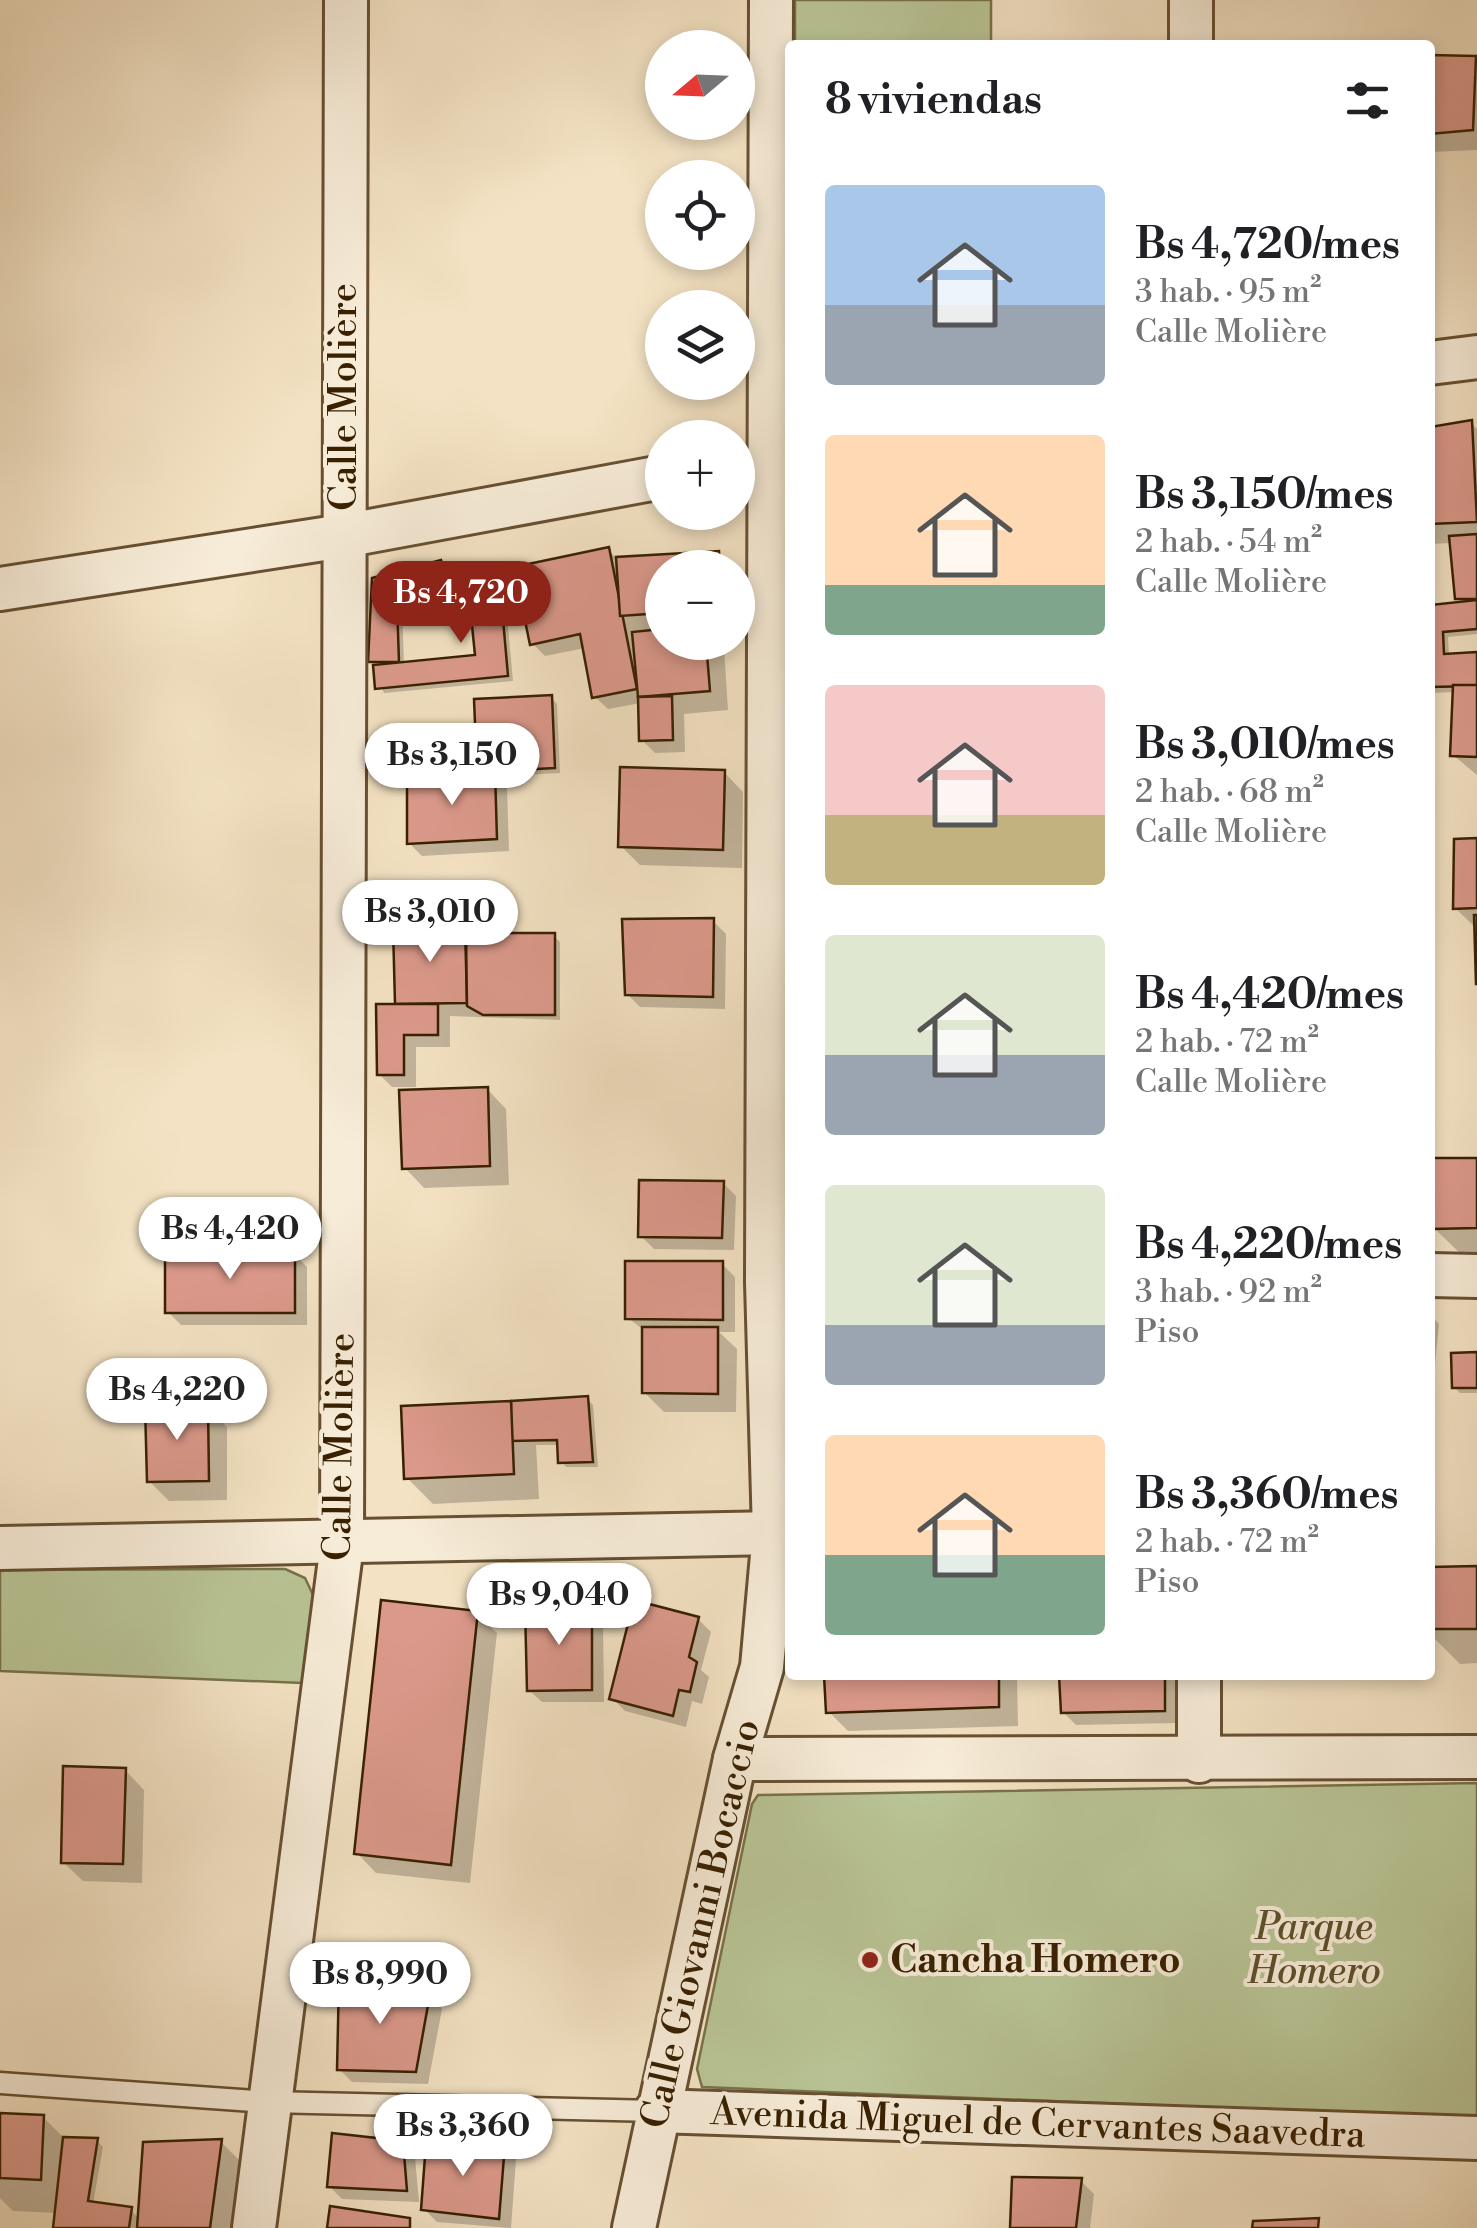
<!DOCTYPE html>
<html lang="es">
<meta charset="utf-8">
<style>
:root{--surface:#fff;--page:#f2f2f2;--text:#202124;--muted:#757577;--accent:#8f2418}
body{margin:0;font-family:"Libre Bodoni",serif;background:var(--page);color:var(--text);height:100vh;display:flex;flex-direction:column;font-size:38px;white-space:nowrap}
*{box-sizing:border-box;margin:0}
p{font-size:32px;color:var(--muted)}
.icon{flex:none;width:55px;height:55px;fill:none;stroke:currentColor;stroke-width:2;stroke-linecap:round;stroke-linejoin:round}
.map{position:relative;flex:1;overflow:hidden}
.sheet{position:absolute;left:785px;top:40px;width:650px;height:1640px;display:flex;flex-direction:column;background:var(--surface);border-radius:10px;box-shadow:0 5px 15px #0003}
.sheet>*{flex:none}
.needle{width:65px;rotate:251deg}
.buttons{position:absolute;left:645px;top:30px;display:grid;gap:20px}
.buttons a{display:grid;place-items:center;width:110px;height:110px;border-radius:50%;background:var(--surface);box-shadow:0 5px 15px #0003;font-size:50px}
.price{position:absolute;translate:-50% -85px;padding:0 22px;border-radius:35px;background:#fff;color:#222;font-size:32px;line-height:65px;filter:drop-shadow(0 2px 5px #0008)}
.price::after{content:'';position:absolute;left:50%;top:60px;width:30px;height:22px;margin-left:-15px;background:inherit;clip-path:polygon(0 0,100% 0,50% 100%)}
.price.selected{background:var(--accent);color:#fff}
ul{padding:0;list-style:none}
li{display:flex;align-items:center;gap:30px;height:250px;padding:0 40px}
li span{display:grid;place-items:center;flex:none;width:280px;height:200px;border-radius:10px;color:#555}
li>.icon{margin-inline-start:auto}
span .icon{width:120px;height:120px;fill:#fffc;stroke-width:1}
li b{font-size:42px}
h2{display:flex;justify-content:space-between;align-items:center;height:120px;padding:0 40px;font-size:42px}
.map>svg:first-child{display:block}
.green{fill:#b9c495;stroke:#78724a;stroke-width:2.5}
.shadow{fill:#0003}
.building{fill:#db998b;stroke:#382000;stroke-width:2.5}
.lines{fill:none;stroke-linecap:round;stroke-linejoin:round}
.lane-casing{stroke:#675031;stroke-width:25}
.street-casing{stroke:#675031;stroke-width:48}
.lane{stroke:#f7ecd8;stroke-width:20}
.street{stroke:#f7ecd8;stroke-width:42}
.poi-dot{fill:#8f2418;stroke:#f7ecd8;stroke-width:4}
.labels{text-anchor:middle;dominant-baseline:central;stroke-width:8;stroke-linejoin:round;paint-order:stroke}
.street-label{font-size:38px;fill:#382000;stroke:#f7ecd8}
.park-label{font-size:38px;font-style:italic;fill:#5f512d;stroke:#f7ecd8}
.poi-label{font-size:38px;font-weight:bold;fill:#382000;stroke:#f7ecd8;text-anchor:start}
</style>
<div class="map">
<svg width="1477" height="2228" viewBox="0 0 1477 2228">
<rect width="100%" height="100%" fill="#f3e2c3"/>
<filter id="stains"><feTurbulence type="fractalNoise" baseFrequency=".002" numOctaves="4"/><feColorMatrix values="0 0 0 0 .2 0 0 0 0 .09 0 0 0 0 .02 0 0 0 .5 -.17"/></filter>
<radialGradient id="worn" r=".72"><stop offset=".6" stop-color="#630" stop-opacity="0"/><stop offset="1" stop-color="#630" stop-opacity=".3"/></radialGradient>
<!-- green -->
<g class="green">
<rect x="795" y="0" width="196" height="45"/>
<polygon points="285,1569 305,1578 314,1597 302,1683 0,1671 0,1570"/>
<polygon points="1477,1783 1477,2118 702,2087 697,2069 752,1804 758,1795"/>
</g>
<!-- shadow -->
<g class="shadow">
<polygon points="1430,57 1477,60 1477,150 1430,152"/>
<polygon points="1471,423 1477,429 1477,634 1448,637 1449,656 1477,654 1477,775 1453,755 1455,692 1430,693 1430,607 1464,604 1458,598 1453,543 1430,544 1430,429"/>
<polygon points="608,550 617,559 718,553 732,568 662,568 662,642 718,642 724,648 728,710 684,714 685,752 655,753 642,740 641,703 608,709 595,697 585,648 545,656 532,643"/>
<polygon points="440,563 452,594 402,607 404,664 478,657 498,576 504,582 513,681 384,693 371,661 374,580"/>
<polygon points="738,573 741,628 738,628"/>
<polygon points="551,698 557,704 560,773 496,776 507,787 509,851 422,856 409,843 484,774 480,770"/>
<polygon points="724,772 743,792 742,868 640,865 621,846"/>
<polygon points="1477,840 1477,946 1475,927 1455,908"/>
<polygon points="713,921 726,934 725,1009 640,1007 627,994"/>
<polygon points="464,928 473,936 554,936 560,942 560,1020 450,1016 450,1047 416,1047 416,1087 392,1087 379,1074 398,1007 395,930"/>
<polygon points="487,1089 506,1109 509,1185 424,1188 405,1168"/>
<polygon points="1477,1160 1477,1263 1470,1263 1434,1228"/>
<polygon points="723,1183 736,1196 734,1250 654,1249 641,1236"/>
<polygon points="294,1254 307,1267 307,1325 181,1325 168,1312"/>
<polygon points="722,1264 735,1277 735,1332 719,1332 737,1349 736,1412 664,1412 644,1392 645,1331 628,1318"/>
<polygon points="1430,1315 1439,1324 1430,1414"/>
<polygon points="1477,1355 1477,1393 1460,1393 1454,1387"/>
<polygon points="587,1399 593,1405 598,1467 566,1467 561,1461 560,1445 536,1445 539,1499 433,1504 407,1478"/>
<polygon points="207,1407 227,1427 227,1500 169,1501 149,1481"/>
<polygon points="1430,1569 1477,1569 1477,1663 1460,1664 1430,1634"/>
<polygon points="590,1609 603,1622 604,1702 542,1702 529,1690"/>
<polygon points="477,1614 497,1633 470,1883 376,1873 357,1853"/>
<polygon points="698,1619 711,1632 701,1670 709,1677 702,1704 692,1701 686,1727 625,1711 612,1698"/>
<polygon points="826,1675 1017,1675 1018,1726 848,1731 828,1711"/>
<polygon points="1061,1675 1177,1675 1177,1723 1076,1725 1063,1712"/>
<polygon points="125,1770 144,1790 142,1883 83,1881 63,1862"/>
<polygon points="429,1996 442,2009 428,2084 352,2082 339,2069"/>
<polygon points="0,2115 43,2117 65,2139 97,2141 103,2147 93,2204 130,2210 140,2219 221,2142 246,2167 238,2228 56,2228 57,2213 13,2211 0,2198"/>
<polygon points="402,2143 415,2157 419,2202 342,2199 329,2186"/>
<polygon points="504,2146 516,2159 511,2228 437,2222 424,2209"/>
<polygon points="1081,2181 1094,2194 1090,2228 1012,2228"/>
</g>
<!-- building -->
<g class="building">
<polygon points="1430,55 1476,56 1473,130 1430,134"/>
<polygon points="1472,420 1477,522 1430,524 1430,427"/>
<polygon points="1477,534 1477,599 1455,599 1449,536"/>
<polygon points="609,547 637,689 592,698 580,634 530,645 514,567"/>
<polygon points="719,551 720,568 662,568 662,613 620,616 616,557"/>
<polygon points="441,560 448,588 397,602 399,662 368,662 372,578"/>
<polygon points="499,574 508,676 375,689 373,665 475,655 467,576"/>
<polygon points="1477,600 1477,629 1443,632 1444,654 1477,652 1477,686 1430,687 1430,605"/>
<polygon points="662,629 662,642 706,642 710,691 638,697 632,632"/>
<polygon points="1453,685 1477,685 1477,757 1450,756"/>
<polygon points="552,695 555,768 477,772 474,699"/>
<polygon points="672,696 673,740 639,741 638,697"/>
<polygon points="620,767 725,770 723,850 618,847"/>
<polygon points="495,771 497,839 407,844 407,777"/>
<polygon points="1477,838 1477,908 1453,909 1454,839"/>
<polygon points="1474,915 1477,915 1477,984 1476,984"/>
<polygon points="714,918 713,997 625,995 622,919"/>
<polygon points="465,925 467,1003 395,1004 393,927"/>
<polygon points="466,933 555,933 555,1015 483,1015 467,1006"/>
<polygon points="376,1004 438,1004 438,1035 404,1035 404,1075 377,1075"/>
<polygon points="488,1087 490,1166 402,1169 399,1090"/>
<polygon points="1431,1158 1477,1158 1477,1228 1432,1229"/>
<polygon points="639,1180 724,1181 722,1238 638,1237"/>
<rect x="165" y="1251" width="130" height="62"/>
<polygon points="625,1261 723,1261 723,1320 625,1319"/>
<polygon points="642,1327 718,1327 718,1394 642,1393"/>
<polygon points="1477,1352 1477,1388 1452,1388 1451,1353"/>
<polygon points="588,1396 593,1462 558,1463 557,1440 511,1441 511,1401"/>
<polygon points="511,1401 514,1474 404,1479 401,1406"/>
<polygon points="145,1405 208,1405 209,1481 147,1482"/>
<polygon points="1477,1566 1477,1629 1430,1629 1430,1567"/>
<polygon points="381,1600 478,1611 451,1865 354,1854"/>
<polygon points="634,1600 699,1617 689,1657 697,1662 690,1692 679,1690 673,1716 609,1699"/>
<polygon points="525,1606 592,1606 592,1690 527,1691"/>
<polygon points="824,1675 999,1675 999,1707 826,1713"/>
<polygon points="1059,1675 1165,1675 1165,1711 1061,1713"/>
<polygon points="63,1766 126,1768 123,1864 61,1863"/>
<polygon points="339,1978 430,1994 416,2072 337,2070"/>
<polygon points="0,2113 44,2115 41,2180 0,2178"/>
<polygon points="332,2133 403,2141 407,2191 327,2187"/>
<polygon points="63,2137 98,2138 88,2201 132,2207 129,2228 53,2228"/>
<polygon points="222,2139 210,2228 137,2228 143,2142"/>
<polygon points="426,2143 505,2144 499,2219 421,2210"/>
<polygon points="1012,2177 1082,2178 1076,2228 1010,2228"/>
<polygon points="330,2206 410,2218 410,2228 327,2228"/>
<polygon points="1319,2218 1318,2228 1252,2228 1253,2221"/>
</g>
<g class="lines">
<defs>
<polyline id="lane" points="0,2083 268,2102 656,2111"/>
<g id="street">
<polyline points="1191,0 1191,45"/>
<polyline points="1430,363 1477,357"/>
<polyline points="0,589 343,536 662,477"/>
<polyline points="1430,1275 1477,1276"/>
<polyline points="0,1548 774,1533"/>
<polyline points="1199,1675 1199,1761"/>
<polyline points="735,1759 1477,1757"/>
<polyline points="656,2111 1477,2138"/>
<polyline points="254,2228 342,1544 346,0"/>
<polyline points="634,2228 735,1759 762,1667 774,1533 767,1282 771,0"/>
</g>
</defs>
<!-- lane casing -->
<use href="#lane" class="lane-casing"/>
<!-- street casing -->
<use href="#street" class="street-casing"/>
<!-- lane -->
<use href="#lane" class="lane"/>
<!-- street -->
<use href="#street" class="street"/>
</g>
<!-- markers -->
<circle class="poi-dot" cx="870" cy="1960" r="10"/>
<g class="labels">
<!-- street labels -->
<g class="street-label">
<text transform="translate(344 397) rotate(-90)">Calle Molière</text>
<text transform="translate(340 1447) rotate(-89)">Calle Molière</text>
<text transform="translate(701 1924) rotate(-77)">Calle Giovanni Bocaccio</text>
<text transform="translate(1038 2124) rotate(2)">Avenida Miguel de Cervantes Saavedra</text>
</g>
<!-- park labels -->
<g class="park-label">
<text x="1314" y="1927">Parque<tspan x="1314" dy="44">Homero</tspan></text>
</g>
<!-- poi labels -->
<g class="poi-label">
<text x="890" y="1960">Cancha Homero</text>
</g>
</g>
<rect width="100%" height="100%" filter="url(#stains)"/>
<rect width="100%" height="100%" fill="url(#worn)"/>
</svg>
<div class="buttons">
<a><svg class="needle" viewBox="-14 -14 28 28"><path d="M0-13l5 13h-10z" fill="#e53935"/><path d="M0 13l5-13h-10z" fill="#757577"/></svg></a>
<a><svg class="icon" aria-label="locate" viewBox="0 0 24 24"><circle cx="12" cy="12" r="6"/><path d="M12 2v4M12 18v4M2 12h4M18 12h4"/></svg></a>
<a><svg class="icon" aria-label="layers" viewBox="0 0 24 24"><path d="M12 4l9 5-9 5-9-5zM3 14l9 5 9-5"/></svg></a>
<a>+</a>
<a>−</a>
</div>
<b class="price selected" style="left:461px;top:646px">Bs 4,720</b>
<b class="price" style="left:452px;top:808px">Bs 3,150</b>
<b class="price" style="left:430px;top:965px">Bs 3,010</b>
<b class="price" style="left:230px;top:1282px">Bs 4,420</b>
<b class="price" style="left:177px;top:1443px">Bs 4,220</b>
<b class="price" style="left:559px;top:1648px">Bs 9,040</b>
<b class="price" style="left:380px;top:2027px">Bs 8,990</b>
<b class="price" style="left:463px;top:2179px">Bs 3,360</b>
<section class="sheet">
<h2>8 viviendas<svg class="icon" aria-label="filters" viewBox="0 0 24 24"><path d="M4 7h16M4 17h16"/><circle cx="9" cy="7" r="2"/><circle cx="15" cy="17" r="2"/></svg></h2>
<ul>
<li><span style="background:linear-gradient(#a9c7e8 60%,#9aa5b1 0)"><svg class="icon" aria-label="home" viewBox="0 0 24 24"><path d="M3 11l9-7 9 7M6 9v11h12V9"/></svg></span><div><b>Bs 4,720/mes</b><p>3 hab. · 95 m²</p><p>Calle Molière</p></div></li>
<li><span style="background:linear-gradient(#ffd9b3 75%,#7fa58c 0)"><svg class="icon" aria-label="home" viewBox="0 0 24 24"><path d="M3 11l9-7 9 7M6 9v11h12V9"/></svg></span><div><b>Bs 3,150/mes</b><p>2 hab. · 54 m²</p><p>Calle Molière</p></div></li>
<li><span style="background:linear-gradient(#f6c9c9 65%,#c2b280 0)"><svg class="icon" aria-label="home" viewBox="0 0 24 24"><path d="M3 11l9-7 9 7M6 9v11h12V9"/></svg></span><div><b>Bs 3,010/mes</b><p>2 hab. · 68 m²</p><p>Calle Molière</p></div></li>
<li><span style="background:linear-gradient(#dfe7d0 60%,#9aa5b1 0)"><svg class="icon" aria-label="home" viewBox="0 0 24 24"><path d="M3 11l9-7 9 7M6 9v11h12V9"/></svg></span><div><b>Bs 4,420/mes</b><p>2 hab. · 72 m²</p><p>Calle Molière</p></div></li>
<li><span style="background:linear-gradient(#dfe7d0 70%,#9aa5b1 0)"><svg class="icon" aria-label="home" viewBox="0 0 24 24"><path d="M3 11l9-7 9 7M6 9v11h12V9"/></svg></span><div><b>Bs 4,220/mes</b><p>3 hab. · 92 m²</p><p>Piso</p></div></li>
<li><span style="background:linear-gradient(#ffd9b3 60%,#7fa58c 0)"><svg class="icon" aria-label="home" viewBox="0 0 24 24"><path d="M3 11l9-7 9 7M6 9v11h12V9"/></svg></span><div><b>Bs 3,360/mes</b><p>2 hab. · 72 m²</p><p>Piso</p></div></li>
</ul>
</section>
</div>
